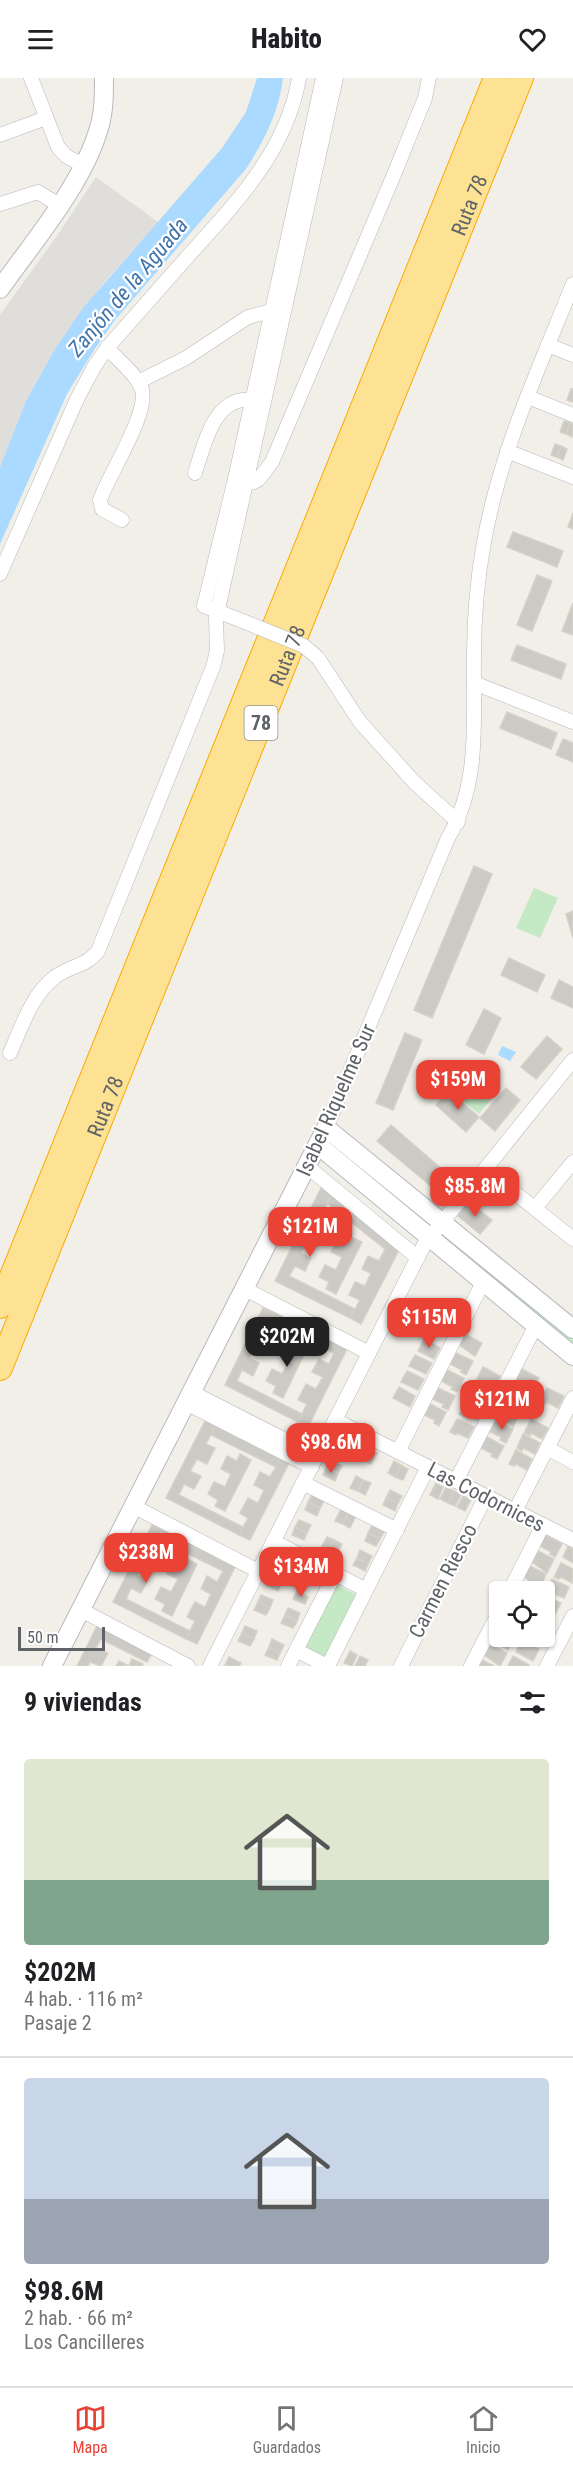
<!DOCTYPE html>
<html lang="es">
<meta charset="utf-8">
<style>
:root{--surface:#fff;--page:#f6f6f6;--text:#202124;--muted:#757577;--line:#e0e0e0;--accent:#ea4335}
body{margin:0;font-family:"Roboto Condensed",sans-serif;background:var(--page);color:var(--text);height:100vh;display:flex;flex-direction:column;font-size:22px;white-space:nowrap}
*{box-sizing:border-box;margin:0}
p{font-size:20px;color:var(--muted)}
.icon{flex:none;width:33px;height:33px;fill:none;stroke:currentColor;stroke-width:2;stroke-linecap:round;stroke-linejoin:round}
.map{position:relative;height:1588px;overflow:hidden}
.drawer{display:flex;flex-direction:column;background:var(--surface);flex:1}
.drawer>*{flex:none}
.controls{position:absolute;left:489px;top:1503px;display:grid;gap:12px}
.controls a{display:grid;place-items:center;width:66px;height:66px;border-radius:6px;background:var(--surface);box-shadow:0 2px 4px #0004;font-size:30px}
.scale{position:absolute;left:18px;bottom:15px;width:87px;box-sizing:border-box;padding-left:6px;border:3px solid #5f6368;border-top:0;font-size:16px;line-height:21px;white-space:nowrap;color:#5f6368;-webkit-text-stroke:4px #fff;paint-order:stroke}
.price{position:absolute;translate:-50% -51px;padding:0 14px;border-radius:12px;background:var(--accent);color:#fff;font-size:20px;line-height:39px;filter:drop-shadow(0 2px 3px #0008)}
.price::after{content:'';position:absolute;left:50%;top:36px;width:18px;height:14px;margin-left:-9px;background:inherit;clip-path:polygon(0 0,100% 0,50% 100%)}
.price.on{background:#222;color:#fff}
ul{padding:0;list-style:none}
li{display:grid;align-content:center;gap:12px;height:318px;padding:0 24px}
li+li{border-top:2px solid var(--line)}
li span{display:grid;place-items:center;height:186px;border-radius:6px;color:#555}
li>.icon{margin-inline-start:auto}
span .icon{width:108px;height:108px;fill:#fffc;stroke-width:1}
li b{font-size:26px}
h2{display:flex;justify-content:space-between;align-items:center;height:72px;padding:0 24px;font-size:26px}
header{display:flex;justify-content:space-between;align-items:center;height:78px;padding:0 24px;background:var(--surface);font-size:27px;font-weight:800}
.dock{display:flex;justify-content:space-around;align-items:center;height:84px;border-top:2px solid var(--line);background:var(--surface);font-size:16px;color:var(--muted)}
.dock a{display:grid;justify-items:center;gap:3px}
.dock .on{color:var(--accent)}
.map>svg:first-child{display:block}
.industrial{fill:#e0deda}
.green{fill:#c5e8c5}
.water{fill:#aadaff}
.building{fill:#cccac5;stroke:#d6d1c6;stroke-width:1.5}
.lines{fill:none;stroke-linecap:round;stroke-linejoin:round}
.street-casing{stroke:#b5b8bc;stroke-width:15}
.secondary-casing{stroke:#b6babf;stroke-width:20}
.highway-casing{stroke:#f9ab00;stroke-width:26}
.street{stroke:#fff;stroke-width:14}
.secondary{stroke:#fff;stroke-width:18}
.highway{stroke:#fde293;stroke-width:24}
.street-bridge-casing{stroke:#b5b8bc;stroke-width:15;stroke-linecap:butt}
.street-bridge{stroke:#fff;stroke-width:14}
.labels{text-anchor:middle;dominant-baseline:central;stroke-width:4.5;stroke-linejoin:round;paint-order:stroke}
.shield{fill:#fff;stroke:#8f9295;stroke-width:1.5}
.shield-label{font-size:20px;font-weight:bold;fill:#5f6368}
.street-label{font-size:21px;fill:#5f6368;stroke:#fff}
.water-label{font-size:22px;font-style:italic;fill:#4174aa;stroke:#fff}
</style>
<header><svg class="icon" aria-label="menu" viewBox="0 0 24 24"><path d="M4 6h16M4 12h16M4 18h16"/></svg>Habito<svg class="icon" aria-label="heart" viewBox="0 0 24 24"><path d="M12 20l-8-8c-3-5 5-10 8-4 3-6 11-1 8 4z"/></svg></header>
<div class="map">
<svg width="573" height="1588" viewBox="0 0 573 1588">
<rect width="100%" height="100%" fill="#f1efe8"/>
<!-- industrial -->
<polygon class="industrial" points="96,99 158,144 102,207 55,271 26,323 0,389 0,237 59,155"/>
<!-- green -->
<g class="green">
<polygon points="534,810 558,820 540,860 516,850"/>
<polygon points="450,993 498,1012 479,1036 444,1008"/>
<polygon points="443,1152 573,1260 573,1274 436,1161"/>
<polygon points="337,1507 359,1518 327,1581 305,1570"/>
</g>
<!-- water -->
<g class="water">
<path d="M257 0H283C279 34 264 63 246 91L115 242 94 272 67 316 0 466V389L26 323 55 271 83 230 222 70 246 34Z"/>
<polygon points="502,968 516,974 510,983 498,977"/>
</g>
<!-- building -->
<g class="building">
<polygon points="571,311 573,311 573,324 567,322"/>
<polygon points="564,343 570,345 566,356 560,354"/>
<polygon points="570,345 573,346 572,359 566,356"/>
<polygon points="555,366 561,368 557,379 551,377"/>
<polygon points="561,368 567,371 563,382 557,379"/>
<polygon points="573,435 573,451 568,449"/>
<polygon points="513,454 563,473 557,489 507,469"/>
<polygon points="537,497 552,503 532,553 517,547"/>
<polygon points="573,525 573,557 562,553"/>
<polygon points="517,567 566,586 561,601 511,582"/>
<polygon points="507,634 557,655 551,671 500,650"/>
<polygon points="563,661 573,665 573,684 556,677"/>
<polygon points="474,788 492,796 432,940 414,932"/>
<polygon points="573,833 573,860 566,836"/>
<polygon points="509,880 545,897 537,914 501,897"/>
<polygon points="559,902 573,909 573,930 551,920"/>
<polygon points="484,931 501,940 484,976 466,967"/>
<polygon points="405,955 422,962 393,1032 376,1025"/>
<polygon points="547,958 562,971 536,1001 521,989"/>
<polygon points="506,1010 520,1022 495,1053 480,1040"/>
<polygon points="449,1013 479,1039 466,1054 436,1027"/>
<polygon points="391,1047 451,1099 438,1114 377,1063"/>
<polygon points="321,1110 332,1116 316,1148 325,1153 317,1167 307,1162 301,1175 311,1180 305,1193 295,1188 289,1198 355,1231 350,1240 275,1203"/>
<polygon points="332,1116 401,1168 361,1246 350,1240 360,1222 349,1217 355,1204 365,1208 371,1195 362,1191 368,1178 379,1183 385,1171 327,1125"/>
<polygon points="469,1124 492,1142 480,1156 458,1138"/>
<polygon points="351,1159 362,1164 336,1216 326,1211 329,1204 319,1199 325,1187 336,1192 342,1179 331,1174 338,1161 348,1166"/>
<polygon points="263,1230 274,1235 265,1252 273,1257 265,1272 255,1267 249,1280 259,1285 253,1298 242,1292 237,1303 302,1336 298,1344 225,1307"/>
<polygon points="274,1235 347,1271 308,1349 298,1344 307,1326 298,1322 306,1306 316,1311 323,1299 312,1294 319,1281 329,1286 334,1275 270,1243"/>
<polygon points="465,1256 482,1265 475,1278 459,1267"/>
<polygon points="424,1261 440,1270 434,1281 418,1273"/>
<polygon points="298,1263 308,1268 283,1320 273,1315 276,1308 266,1303 272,1291 282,1296 289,1283 278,1277 284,1265 294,1270"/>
<polygon points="456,1275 473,1283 466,1297 461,1294 462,1292 450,1286"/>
<polygon points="415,1277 432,1285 426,1296 409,1288"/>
<polygon points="483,1289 500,1298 494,1309 483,1303 482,1305 476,1303"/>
<polygon points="522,1291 539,1300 532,1313 526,1311 527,1308 516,1302"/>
<polygon points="447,1292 464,1300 457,1314 451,1311 453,1309 441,1303"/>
<polygon points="407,1293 424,1301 418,1312 401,1304"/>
<polygon points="475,1306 492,1314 486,1325 475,1319 473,1322 468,1319"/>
<polygon points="399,1309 415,1318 410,1329 393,1320"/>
<polygon points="438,1310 455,1318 448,1332 442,1329 444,1326 432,1321"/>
<polygon points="547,1310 564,1318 558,1330 547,1324 546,1326 540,1324"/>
<polygon points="512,1311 529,1319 522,1333 517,1330 518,1328 507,1322"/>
<polygon points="466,1323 483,1331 477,1342 466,1337 465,1339 459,1336"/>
<polygon points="430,1326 446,1334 439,1348 434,1345 435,1342 424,1337"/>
<polygon points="503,1327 520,1335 513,1349 498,1338"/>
<polygon points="457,1341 474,1349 468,1360 457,1355 456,1357 450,1354"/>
<polygon points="531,1341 548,1350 542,1361 531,1355 530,1358 524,1355"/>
<polygon points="496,1342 513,1351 506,1365 500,1362 501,1359 490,1354"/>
<polygon points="205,1343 215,1348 206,1366 215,1370 207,1386 197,1381 190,1393 201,1398 194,1411 184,1406 179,1417 243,1449 239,1457 166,1420"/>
<polygon points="215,1348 289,1385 250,1462 239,1457 248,1440 240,1435 248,1420 258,1425 264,1412 254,1407 260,1394 270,1399 276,1389 211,1357"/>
<polygon points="338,1355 345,1359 339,1371 332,1367"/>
<polygon points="523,1356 540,1365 535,1376 523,1370 522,1373 517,1370"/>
<polygon points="345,1359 352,1362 347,1374 339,1371"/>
<polygon points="487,1359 504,1368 497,1381 491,1378 493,1376 481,1370"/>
<polygon points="363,1367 370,1371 364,1383 357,1379"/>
<polygon points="370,1371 377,1375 371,1386 364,1383"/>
<polygon points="516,1372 532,1381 527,1392 516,1386 514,1388 509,1386"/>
<polygon points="240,1376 251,1382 225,1433 215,1428 218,1422 208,1416 214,1404 225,1409 231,1396 221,1391 227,1378 237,1383"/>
<polygon points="330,1382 342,1388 338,1395 326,1390"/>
<polygon points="394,1383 401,1387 395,1399 388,1395"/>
<polygon points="401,1387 408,1391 403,1402 395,1399"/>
<polygon points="326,1390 338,1395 335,1403 323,1397"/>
<polygon points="356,1398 363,1402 358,1413 350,1410"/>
<polygon points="363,1402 371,1405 365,1417 358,1413"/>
<polygon points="436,1405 443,1409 438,1421 430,1417"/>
<polygon points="446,1409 454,1413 448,1425 440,1421"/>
<polygon points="390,1412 402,1418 398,1425 386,1420"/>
<polygon points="454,1413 461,1417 455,1428 448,1425"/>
<polygon points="312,1417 324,1423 320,1430 308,1424"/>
<polygon points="463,1418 471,1422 465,1433 457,1429"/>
<polygon points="386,1420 398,1425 395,1433 383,1427"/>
<polygon points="308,1424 320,1430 317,1438 305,1432"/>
<polygon points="341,1431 349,1434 343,1446 335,1443"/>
<polygon points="349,1434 356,1438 350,1450 343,1446"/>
<polygon points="299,1442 311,1447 307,1455 295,1449"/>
<polygon points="152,1447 162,1452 153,1470 161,1474 154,1490 144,1485 137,1497 148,1502 141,1515 131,1510 126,1521 190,1553 186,1561 113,1524"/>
<polygon points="372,1448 384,1454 380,1461 368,1455"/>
<polygon points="295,1449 307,1455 304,1462 292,1457"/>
<polygon points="162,1452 235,1489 197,1566 186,1561 195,1543 187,1539 195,1524 205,1529 211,1516 201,1511 207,1498 217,1504 223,1493 158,1461"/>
<polygon points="368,1455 380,1461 376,1468 365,1463"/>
<polygon points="545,1457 562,1466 555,1479 550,1476 551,1474 540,1468"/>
<polygon points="327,1459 334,1462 329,1474 321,1470"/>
<polygon points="334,1462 342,1466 336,1478 329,1474"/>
<polygon points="568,1468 573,1471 573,1485 563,1479"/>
<polygon points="360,1472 372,1478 368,1486 357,1480"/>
<polygon points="538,1473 554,1481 547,1495 532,1484"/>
<polygon points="281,1475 288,1479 283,1491 275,1487"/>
<polygon points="288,1479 296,1483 290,1494 283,1491"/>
<polygon points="357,1480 368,1486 365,1493 353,1487"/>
<polygon points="187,1481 197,1486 172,1538 162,1533 165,1526 155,1521 161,1509 171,1514 178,1501 167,1496 173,1483 183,1488"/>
<polygon points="561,1485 573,1491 572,1505 561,1499 559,1501 554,1499"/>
<polygon points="306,1488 313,1492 308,1504 300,1500"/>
<polygon points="530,1488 546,1496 540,1510 524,1499"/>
<polygon points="313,1492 321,1496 315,1507 308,1504"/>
<polygon points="270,1500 282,1505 278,1513 266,1507"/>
<polygon points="552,1501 569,1509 564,1520 552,1515 551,1517 546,1514"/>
<polygon points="521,1504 538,1512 537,1514 516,1514"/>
<polygon points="297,1513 308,1519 305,1526 293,1521"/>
<polygon points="261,1517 273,1522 270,1530 258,1524"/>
<polygon points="544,1517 561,1525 555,1536 544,1531"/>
<polygon points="258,1524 270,1530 266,1537 254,1532"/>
<polygon points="288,1530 300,1535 297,1543 285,1537"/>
<polygon points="544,1536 553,1540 548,1552 544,1550"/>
<polygon points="285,1537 297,1543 293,1550 281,1545"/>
<polygon points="97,1548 152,1575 147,1584 101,1561 96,1570 108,1575 101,1588 90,1584 88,1588 77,1588"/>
<polygon points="245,1548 257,1553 254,1561 242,1555"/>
<polygon points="498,1551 500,1558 514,1559 508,1572 492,1562"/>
<polygon points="242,1555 254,1561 250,1568 238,1563"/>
<polygon points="525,1558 544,1558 540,1566"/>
<polygon points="272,1561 284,1567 280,1575 269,1569"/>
<polygon points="521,1563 539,1571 533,1583 516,1574"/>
<polygon points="490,1566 507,1575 500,1588 484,1577"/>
<polygon points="269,1569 280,1575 277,1582 265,1577"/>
<polygon points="350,1573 357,1577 352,1588 344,1585"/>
<polygon points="360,1578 368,1582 365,1588 355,1588"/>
<polygon points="513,1578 529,1587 529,1588 508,1588"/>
<polygon points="229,1579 241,1585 239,1588 225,1587"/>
<polygon points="132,1581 143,1586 142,1588 116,1588 119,1583 129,1588"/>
<polygon points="482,1582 494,1588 479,1588"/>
</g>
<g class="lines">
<defs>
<g id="street">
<polyline points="31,0 58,69 66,78 83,87"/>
<polyline points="0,57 46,40"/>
<polyline points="0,126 38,114 59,127"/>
<polyline points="548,267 573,277"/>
<path d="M107 270C118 282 135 295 141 309 152 332 108 397 100 422L102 431 122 442"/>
<polyline points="138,304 186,280 248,239 271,233"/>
<polyline points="528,319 573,337"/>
<polyline points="507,373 573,399"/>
<path d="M195 395C204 367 214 318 251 322"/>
<polyline points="240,402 254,404 259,401 272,384 393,99 425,20 429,0"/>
<path d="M0 496 77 321 94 289 107 270C134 239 162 208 189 177 237 124 287 72 299 0"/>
<polyline points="245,544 204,528 235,401 323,0"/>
<polyline points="318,580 360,644 415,705 458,744"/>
<polyline points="474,605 573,644"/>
<path d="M10 975C21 950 32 916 55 899 69 888 87 888 98 873L213 589 217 573 216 540 336 0"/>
<path d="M326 1050 448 760C481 704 473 640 474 578 474 540 477 502 484 464 500 374 539 290 573 206"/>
<polyline points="308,1089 418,1180"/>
<polyline points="485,1091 573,1161"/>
<polyline points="535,1130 573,1084"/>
<polyline points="245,1211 369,1275"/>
<polyline points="191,1314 317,1378"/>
<polyline points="186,1325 312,1389"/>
<polyline points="335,1342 573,1462"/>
<polyline points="547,1370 573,1384"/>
<polyline points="398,1374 483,1204"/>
<polyline points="456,1403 536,1247"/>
<polyline points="303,1405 397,1452"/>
<polyline points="133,1428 258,1493"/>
<polyline points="515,1433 573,1320"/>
<polyline points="273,1463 366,1512"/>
<polyline points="509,1514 543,1447"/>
<polyline points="81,1532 188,1588"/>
<polyline points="296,1572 327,1588"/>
<polyline points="210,1588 424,1167 573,982"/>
<polyline points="288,1588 335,1496"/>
<polyline points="328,1588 428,1389"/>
<polyline points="401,1588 486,1418"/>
<polyline points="471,1588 500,1532"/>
<polyline points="547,1588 573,1538"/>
</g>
<g id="secondary">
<path d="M0 211C33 164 83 106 99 50 104 34 104 17 104 0"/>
<polyline points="318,1067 573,1278"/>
<polyline points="52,1588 326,1050 573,1251"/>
</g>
<g id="highway">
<polyline points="0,1228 496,0"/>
<path id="s1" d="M0 1290 521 0"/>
</g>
</defs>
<!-- street casing -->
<use href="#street" class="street-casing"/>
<!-- secondary casing -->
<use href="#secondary" class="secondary-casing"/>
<!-- highway casing -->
<use href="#highway" class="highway-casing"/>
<!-- street -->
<use href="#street" class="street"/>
<!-- secondary -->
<use href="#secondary" class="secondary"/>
<!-- highway -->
<use href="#highway" class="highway"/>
<defs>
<polyline id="street-bridge" points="245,544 304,568 318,580"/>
</defs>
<!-- street-bridge casing -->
<use href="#street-bridge" class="street-bridge-casing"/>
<!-- street-bridge -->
<use href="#street-bridge" class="street-bridge"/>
</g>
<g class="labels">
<!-- shield labels -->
<rect class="shield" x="244.5" y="628" width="33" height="34" rx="4.5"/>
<g class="shield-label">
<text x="261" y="645">78</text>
</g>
<!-- street labels -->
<g class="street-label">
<text stroke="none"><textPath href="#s1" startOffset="1254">Ruta 78</textPath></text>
<text stroke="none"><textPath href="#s1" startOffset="768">Ruta 78</textPath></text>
<text transform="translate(336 1022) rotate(-66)">Isabel Riquelme Sur</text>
<text stroke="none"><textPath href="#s1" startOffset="282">Ruta 78</textPath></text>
<text transform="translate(486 1419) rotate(27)">Las Codornices</text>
<text transform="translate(443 1503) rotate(-63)">Carmen Riesco</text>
</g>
<!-- water labels -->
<g class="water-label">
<text transform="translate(128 209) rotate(-50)">Zanjón de la Aguada</text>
</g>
</g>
</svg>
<div class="controls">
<a><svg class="icon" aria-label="locate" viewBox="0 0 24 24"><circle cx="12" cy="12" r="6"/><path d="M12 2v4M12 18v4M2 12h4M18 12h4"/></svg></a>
</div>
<div class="scale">50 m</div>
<b class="price" style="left:458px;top:1033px">$159M</b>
<b class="price" style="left:475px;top:1140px">$85.8M</b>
<b class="price" style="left:310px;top:1180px">$121M</b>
<b class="price" style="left:429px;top:1271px">$115M</b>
<b class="price on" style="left:287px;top:1290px">$202M</b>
<b class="price" style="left:502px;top:1353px">$121M</b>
<b class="price" style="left:331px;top:1396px">$98.6M</b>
<b class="price" style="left:146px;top:1506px">$238M</b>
<b class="price" style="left:301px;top:1520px">$134M</b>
</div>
<section class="drawer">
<h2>9 viviendas<svg class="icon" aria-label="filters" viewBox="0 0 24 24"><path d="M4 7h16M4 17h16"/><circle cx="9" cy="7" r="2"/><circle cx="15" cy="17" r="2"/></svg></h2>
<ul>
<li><span style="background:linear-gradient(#dfe7d0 65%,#7fa58c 0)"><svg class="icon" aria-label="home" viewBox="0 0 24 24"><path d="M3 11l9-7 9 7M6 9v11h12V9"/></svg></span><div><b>$202M</b><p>4 hab. · 116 m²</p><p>Pasaje 2</p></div></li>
<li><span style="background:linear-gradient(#c9d6e8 65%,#9aa5b1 0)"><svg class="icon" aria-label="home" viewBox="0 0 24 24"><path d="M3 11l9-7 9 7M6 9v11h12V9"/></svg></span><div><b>$98.6M</b><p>2 hab. · 66 m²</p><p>Los Cancilleres</p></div></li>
</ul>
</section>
<nav class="dock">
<a class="on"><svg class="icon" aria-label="map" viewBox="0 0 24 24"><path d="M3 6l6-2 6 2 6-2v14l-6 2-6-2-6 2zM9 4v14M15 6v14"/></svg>Mapa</a>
<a><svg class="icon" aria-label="saved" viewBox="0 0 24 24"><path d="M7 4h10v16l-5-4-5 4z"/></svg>Guardados</a>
<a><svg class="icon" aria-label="home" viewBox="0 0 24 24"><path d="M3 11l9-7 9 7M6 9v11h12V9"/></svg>Inicio</a>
</nav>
